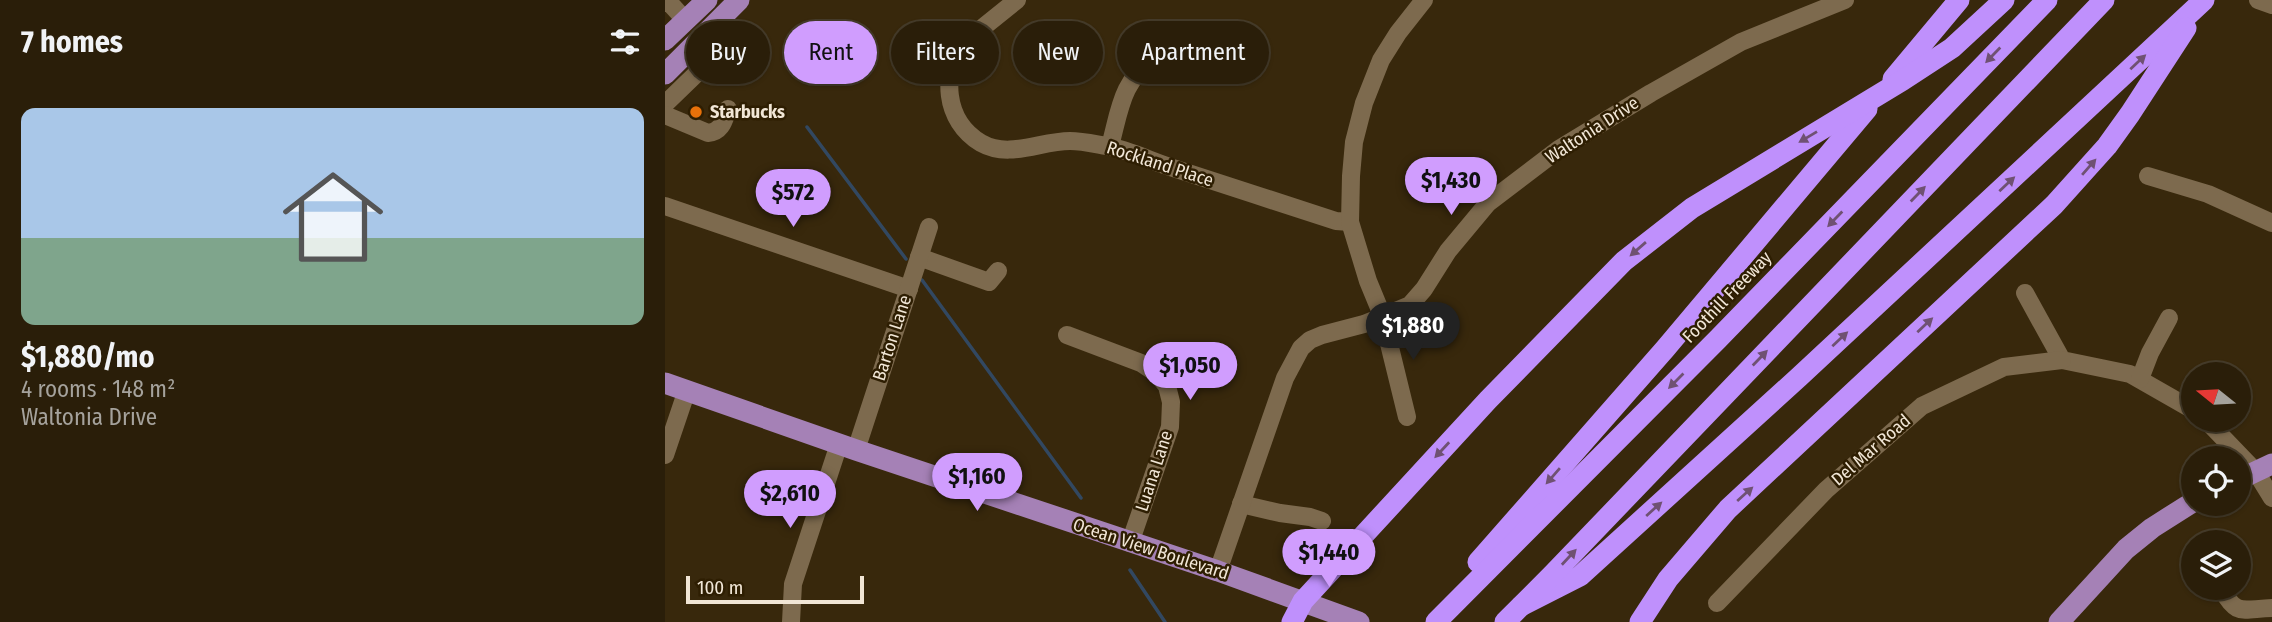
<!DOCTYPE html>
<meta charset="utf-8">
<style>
:root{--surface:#2a1e09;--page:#362b17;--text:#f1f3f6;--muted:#a5a29c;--line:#463c2a;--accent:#d09dfe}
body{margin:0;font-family:"Fira Sans Condensed",sans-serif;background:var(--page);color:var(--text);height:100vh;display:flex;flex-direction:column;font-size:26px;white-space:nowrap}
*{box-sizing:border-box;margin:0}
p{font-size:23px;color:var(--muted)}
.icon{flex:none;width:38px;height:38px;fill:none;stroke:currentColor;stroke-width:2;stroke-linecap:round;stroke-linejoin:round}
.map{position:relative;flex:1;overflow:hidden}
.sheet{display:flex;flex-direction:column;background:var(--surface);width:665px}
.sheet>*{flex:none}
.hud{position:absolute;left:21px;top:21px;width:665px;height:63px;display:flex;gap:14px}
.needle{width:46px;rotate:288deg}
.fabs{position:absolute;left:1516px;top:362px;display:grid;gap:14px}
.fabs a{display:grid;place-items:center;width:70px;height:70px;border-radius:50%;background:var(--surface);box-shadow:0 2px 5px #0004,0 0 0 2px var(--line);font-size:35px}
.scale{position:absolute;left:21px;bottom:18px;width:178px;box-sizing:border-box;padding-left:7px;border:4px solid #f1e6d6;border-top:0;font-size:19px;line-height:24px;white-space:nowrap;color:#f1e6d6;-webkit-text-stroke:5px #2e1e02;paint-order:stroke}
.price{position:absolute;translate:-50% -60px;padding:0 16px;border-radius:24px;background:var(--accent);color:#111;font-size:23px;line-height:46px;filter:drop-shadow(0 2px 4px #0008)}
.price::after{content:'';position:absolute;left:50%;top:42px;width:21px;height:16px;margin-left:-10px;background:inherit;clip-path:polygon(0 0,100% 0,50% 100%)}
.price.selected{background:#222;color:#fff}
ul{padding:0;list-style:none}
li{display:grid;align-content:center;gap:14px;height:371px;padding:0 21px}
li+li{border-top:2px solid var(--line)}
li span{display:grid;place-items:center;height:217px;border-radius:14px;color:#555}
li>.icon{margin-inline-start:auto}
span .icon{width:126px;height:126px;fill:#fffc;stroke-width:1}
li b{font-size:30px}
h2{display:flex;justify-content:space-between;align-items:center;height:84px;padding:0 21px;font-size:30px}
.chip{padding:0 24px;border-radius:32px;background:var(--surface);box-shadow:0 2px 5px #0004,0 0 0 2px var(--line);font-size:24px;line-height:63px}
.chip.selected{background:var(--accent);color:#111}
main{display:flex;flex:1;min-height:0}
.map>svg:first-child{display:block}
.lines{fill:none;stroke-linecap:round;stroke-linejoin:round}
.stream{stroke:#324861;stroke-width:3.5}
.minor{stroke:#7d6a4e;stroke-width:18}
.major{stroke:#a581b6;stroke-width:21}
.highway{stroke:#bf90fc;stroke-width:21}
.oneway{fill:#6f5172}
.food-dot{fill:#e8710a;stroke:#2e1e02;stroke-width:2.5}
.labels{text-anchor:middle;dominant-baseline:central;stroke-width:5;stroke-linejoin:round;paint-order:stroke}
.poi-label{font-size:18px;font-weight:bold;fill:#f1e6d6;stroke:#2e1e02;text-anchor:start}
.street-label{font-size:18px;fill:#f1e6d6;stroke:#2e1e02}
</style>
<main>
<section class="sheet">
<h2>7 homes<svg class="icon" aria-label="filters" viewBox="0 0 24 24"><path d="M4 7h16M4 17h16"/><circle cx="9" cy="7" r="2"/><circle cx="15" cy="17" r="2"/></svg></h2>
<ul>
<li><span style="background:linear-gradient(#a9c7e8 60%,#7fa58c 0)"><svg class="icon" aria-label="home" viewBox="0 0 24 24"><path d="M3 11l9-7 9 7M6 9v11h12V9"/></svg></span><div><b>$1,880/mo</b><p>4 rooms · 148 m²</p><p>Waltonia Drive</p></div></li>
</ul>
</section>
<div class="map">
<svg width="1607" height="622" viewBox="0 0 1607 622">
<rect width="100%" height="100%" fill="#38280c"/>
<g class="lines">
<!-- stream -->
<g class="stream">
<polyline points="142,127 241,259"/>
<polyline points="257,280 416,498"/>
<polyline points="465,570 500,622"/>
</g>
<!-- minor -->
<g class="minor">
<polyline points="2,0 21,21"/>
<path d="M352 0 301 41C275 72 279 121 316 143 344 159 375 141 405 141 417 141 430 144 442 146 464 150 486 161 508 168 562 186 617 203 671 221L685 222"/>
<polyline points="1593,0 1607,5"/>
<polyline points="0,104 30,75"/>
<path d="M0 115 43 133C57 132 59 120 63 109"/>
<path d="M445 146C455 110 456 81 490 58"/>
<polyline points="1483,176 1543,194 1607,223"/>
<polyline points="0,206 244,289"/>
<polyline points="254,257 324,282 333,271"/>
<polyline points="1360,293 1397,360 1465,374 1528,410"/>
<polyline points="402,335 476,363 491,373 502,386 506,402 505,427 465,543"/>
<polyline points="1475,379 1485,353 1504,318"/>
<polyline points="742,417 717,315 703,281 685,222 686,176 689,142 699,103 716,60 733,33 759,0"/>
<polyline points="1541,420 1591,472 1607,498"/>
<polyline points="191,450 264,227"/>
<polyline points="0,455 22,390"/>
<polyline points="576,504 615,513 645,517 657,521"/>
<polyline points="553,571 620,378 636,348 645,340 657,335 699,324 745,305 759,289 783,251 823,203 894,149 986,93 1076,42 1180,0"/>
<path d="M1556 588C1572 617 1576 609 1607 608"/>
<polyline points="1052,603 1161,490 1257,406 1339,367 1397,360"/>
<polyline points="126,622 128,584 174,444"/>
</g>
<!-- major -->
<g class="major">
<polyline points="0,40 42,0"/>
<polyline points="0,74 74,0"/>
<polyline points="0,383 191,450 553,571 694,622"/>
<polyline points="1573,480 1607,464"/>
<polyline points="1394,622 1461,549 1487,528 1528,502"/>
</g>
<!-- highway -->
<g class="highway">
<polyline points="1228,79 1294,0"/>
<polyline points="813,562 1000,349 1202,109"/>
<polyline points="856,606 915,576 1134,377 1539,0"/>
<polyline points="627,622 638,601 823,400 959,261 1027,208 1238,80 1287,48 1339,0"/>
<polyline points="771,622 1053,339 1382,0"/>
<polyline points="840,622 888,574 1439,0"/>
<polyline points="975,622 1003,579 1063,509 1389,205 1442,146 1465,114 1521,28"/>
</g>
</g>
<!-- one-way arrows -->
<defs><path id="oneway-solid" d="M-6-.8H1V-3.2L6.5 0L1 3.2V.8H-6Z" transform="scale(1.75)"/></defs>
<g class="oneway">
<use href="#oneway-solid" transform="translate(1328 55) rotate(134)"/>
<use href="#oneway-solid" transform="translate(1473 62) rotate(-43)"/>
<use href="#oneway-solid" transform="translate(1143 137) rotate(149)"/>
<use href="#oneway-solid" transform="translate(1424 167) rotate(-49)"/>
<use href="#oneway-solid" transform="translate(1342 184) rotate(-43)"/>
<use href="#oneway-solid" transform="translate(1253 194) rotate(-46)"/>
<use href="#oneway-solid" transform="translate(1170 219) rotate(134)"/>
<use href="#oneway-solid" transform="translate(973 249) rotate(139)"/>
<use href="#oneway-solid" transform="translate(1260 325) rotate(-43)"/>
<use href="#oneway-solid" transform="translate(1175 339) rotate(-43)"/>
<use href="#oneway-solid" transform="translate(1095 358) rotate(-46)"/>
<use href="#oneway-solid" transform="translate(1011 381) rotate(135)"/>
<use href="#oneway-solid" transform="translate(777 450) rotate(133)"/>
<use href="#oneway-solid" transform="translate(888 476) rotate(131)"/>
<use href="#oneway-solid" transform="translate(1080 494) rotate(-42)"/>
<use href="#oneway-solid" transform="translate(989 509) rotate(-42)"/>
<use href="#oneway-solid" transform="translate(904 557) rotate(-47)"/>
</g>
<!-- markers -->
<circle class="food-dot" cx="31" cy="112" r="7"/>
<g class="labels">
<!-- poi labels -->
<g class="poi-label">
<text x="45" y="112">Starbucks</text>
</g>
<!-- street labels -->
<g class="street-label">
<text transform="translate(927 130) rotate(-33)">Waltonia Drive</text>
<text transform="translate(495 164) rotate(18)">Rockland Place</text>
<text transform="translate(1062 297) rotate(-46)">Foothill Freeway</text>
<text transform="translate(227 338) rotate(-72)">Barton Lane</text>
<text transform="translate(1206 450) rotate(-41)">Del Mar Road</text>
<text transform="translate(489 471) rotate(-72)">Luana Lane</text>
<text transform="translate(486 549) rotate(18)">Ocean View Boulevard</text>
</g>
</g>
</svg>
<div class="fabs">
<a><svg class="needle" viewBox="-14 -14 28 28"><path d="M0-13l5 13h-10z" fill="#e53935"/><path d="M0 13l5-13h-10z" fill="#a5a29c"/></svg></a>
<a><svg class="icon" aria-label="locate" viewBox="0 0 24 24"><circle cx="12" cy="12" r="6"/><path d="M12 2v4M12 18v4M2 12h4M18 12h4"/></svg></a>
<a><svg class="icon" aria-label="layers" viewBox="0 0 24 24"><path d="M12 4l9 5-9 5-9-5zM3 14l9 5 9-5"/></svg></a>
</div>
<div class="scale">100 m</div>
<b class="price" style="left:786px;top:217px">$1,430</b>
<b class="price" style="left:128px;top:229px">$572</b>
<b class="price selected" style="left:748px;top:362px">$1,880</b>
<b class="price" style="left:525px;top:402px">$1,050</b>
<b class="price" style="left:312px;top:513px">$1,160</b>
<b class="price" style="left:125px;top:530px">$2,610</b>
<b class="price" style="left:664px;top:589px">$1,440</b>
<div class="hud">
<a class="chip">Buy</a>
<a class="chip selected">Rent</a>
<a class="chip">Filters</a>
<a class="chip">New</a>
<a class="chip">Apartment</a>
</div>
</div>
</main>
